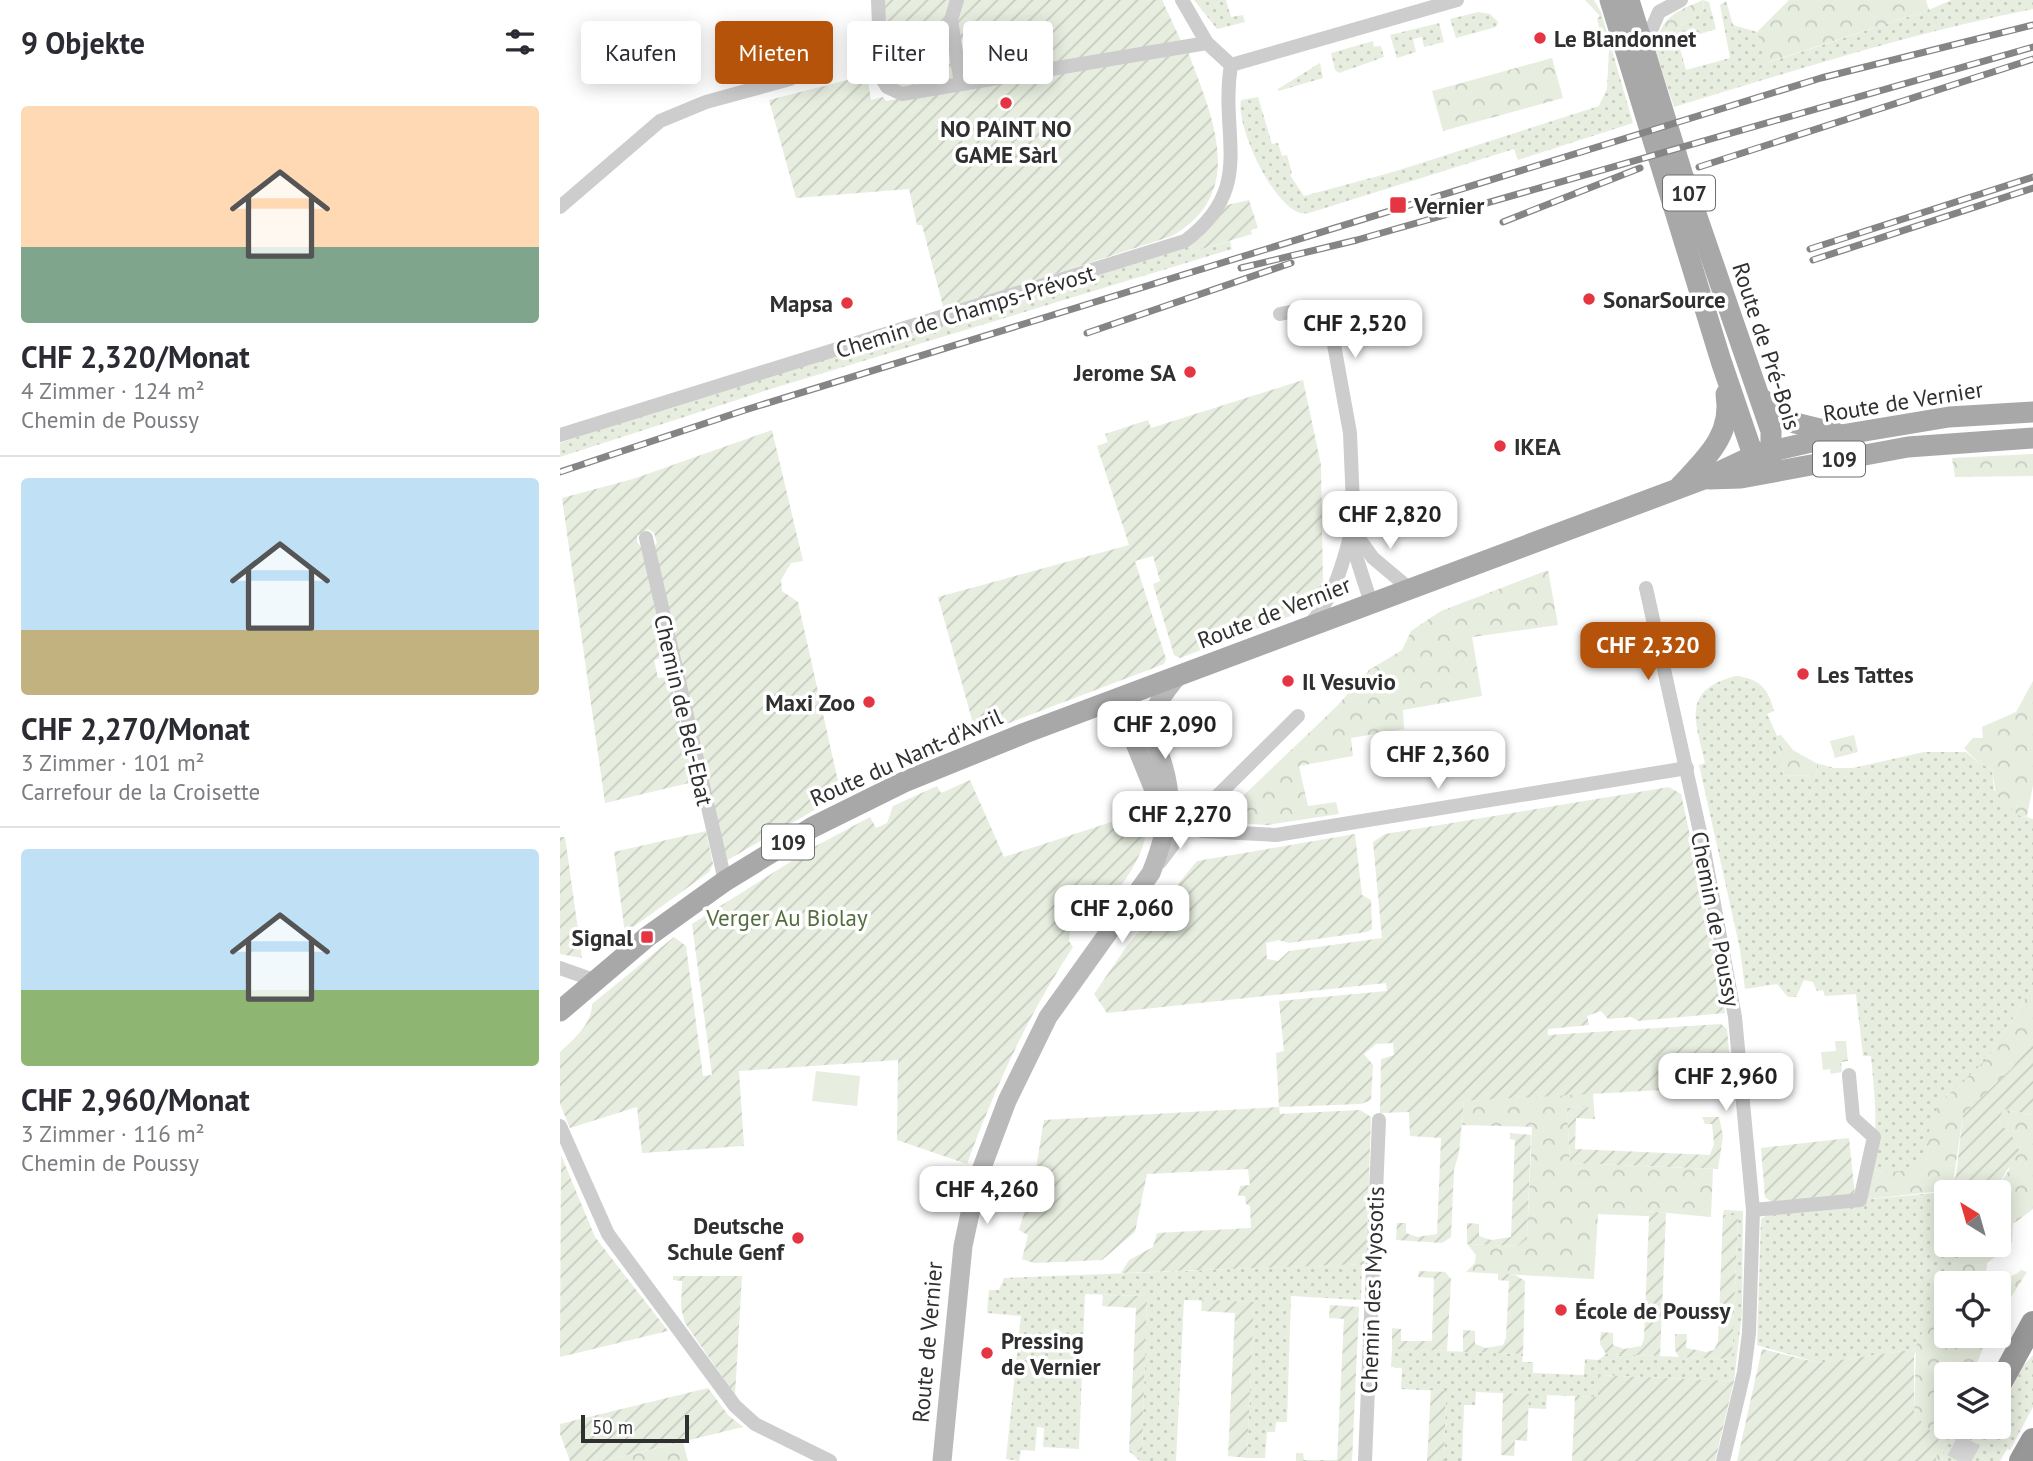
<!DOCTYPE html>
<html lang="de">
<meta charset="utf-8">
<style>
:root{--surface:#fff;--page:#f7f7f7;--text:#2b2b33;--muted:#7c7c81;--line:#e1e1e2;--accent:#b45309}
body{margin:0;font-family:"PT Sans",sans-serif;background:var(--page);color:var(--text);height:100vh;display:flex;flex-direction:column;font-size:26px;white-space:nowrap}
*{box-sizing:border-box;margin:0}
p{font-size:23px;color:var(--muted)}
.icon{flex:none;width:38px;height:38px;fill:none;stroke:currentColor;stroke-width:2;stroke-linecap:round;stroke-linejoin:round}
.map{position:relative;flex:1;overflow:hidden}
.sheet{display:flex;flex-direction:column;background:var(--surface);width:560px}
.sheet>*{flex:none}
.guide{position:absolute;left:21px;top:21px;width:665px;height:63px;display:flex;gap:14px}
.needle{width:46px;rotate:323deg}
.controls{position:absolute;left:1374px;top:1180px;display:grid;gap:14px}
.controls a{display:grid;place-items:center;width:77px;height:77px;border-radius:7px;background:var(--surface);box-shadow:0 4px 18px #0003;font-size:35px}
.scale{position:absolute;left:21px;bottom:18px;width:108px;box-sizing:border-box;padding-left:7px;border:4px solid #303030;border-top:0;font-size:19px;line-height:24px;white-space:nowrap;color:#303030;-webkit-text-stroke:5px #fff;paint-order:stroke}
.price{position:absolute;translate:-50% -60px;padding:0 16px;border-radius:14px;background:#fff;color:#222;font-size:23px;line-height:46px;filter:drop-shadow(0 2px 4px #0008)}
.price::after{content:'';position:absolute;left:50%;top:42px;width:21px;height:16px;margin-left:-10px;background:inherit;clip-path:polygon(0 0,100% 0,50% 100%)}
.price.current{background:var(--accent);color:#fff}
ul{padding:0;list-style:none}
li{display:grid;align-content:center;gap:14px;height:371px;padding:0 21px}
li+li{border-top:2px solid var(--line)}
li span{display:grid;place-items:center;height:217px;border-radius:7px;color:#555}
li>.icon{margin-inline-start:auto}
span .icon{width:126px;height:126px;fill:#fffc;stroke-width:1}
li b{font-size:30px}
h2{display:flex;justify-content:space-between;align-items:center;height:84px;padding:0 21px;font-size:30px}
.pill{padding:0 24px;border-radius:7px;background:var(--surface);box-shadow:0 4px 18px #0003;font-size:24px;line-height:63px}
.pill.current{background:var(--accent);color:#fff}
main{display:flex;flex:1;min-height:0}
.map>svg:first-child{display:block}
.grass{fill:url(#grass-dots)}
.forest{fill:url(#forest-crowns)}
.garden{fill:url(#garden-furrows)}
.pitch{fill:#e7eddf}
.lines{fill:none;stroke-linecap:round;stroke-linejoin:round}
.highway-tunnel{stroke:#d6d6d6;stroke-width:24;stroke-dasharray:24 12;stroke-linecap:butt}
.street{stroke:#cdcdcd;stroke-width:14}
.secondary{stroke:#bababa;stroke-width:19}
.primary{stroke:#a8a8a8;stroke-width:21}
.highway{stroke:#979797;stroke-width:24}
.rail-casing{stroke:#858585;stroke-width:7}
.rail{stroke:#fff;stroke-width:4.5;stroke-dasharray:13;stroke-linecap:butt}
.poi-dot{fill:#e53543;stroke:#fff;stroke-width:2.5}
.labels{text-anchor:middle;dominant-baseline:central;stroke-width:7;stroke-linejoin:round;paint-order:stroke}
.shield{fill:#fff;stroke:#6e6e6e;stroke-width:2}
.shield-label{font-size:21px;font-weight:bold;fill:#303030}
.poi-label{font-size:23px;font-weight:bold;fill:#303030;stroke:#fff;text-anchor:start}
.street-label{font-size:23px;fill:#303030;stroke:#fff}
.park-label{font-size:23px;fill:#546d3d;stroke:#fff}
</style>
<main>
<section class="sheet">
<h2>9 Objekte<svg class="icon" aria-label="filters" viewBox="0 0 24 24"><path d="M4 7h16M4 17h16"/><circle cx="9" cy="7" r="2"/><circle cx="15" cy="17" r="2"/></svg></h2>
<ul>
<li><span style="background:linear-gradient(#ffd9b3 65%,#7fa58c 0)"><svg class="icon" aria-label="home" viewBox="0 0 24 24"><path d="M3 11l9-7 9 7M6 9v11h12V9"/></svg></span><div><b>CHF 2,320/Monat</b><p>4 Zimmer · 124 m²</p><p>Chemin de Poussy</p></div></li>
<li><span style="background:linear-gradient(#bfe0f5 70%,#c2b280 0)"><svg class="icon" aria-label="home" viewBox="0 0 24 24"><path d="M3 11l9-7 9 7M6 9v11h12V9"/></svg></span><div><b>CHF 2,270/Monat</b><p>3 Zimmer · 101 m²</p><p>Carrefour de la Croisette</p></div></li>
<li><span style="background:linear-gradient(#bfe0f5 65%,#8fb573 0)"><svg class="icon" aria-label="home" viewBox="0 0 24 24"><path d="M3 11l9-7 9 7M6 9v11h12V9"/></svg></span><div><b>CHF 2,960/Monat</b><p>3 Zimmer · 116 m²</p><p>Chemin de Poussy</p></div></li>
</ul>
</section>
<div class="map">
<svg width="1473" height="1461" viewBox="0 0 1473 1461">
<defs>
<pattern id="grass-dots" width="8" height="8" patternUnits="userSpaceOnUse" patternTransform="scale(1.75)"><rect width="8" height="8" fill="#e7eddf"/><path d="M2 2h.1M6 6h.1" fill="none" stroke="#c6ccc0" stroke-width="1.8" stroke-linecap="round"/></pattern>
<pattern id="forest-crowns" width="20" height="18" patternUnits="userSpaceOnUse" patternTransform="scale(1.75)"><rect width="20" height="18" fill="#e7eddf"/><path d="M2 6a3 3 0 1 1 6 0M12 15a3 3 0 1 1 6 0" fill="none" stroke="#c6ccc0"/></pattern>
<pattern id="garden-furrows" width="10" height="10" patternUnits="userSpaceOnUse" patternTransform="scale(1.75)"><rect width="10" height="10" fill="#e7eddf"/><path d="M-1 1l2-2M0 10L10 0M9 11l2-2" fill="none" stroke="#c6ccc0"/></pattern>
</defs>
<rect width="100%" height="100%" fill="#fff"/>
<!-- grass -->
<g class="grass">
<polygon points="634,0 666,0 671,17 683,15 685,22 657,29"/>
<path d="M1025 0H1034L1041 12 1073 123 958 160 954 149 749 213C746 213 743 214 740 213 712 204 676 127 681 100L698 97 712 144 718 143 722 156 727 155 732 174 730 175 744 196 833 172 1039 106 1047 89 1049 50 1044 49 1037 19 1040 16Z"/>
<path d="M1143 0 1149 2 1156 29 1118 41 1126 70 1170 58 1160 5 1166 1 1173 25 1197 32 1207 63 1369 10 1391 0H1473V9C1351 33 1233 71 1114 107L1095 51 1097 46 1111 45C1117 25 1125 20 1144 10Z"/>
<polygon points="918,12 930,14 938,22 936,27 896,38 890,19"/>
<polygon points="879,23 884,42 864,47 862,37 853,39 856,52 837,58 830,35"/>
<polygon points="813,41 814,47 821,46 824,57 779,73 775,70 771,53"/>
<polygon points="760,63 763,78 718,91 718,89"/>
<polygon points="670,241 672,249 214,388 0,457 0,443 59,423 624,248 630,246 632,252"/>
<path d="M1176 676C1200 679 1208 688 1214 711L1207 714 1217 736 1223 775 1254 776 1258 773 1256 763 1274 768H1293L1364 752H1406L1419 763 1432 769 1434 790 1458 815 1473 819V986L1428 1058 1410 1077 1387 1095 1369 1132V1155C1357 1177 1331 1171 1310 1171 1319 1128 1315 1099 1311 1056H1303L1296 994 1265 996 1263 990 1257 991 1253 982 1244 980 1236 997H1228L1217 984 1185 989 1180 949 1139 765 1145 763C1135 720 1121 690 1176 676Z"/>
<polygon points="1390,1186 1399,1188 1399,1192 1386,1192 1386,1244 1407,1244 1386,1280 1357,1349 1259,1363 1197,1345 1201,1219 1207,1215 1300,1200 1374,1193"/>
<polygon points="1164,1210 1183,1211 1182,1312 1174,1381 1039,1375 1038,1397 987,1395 986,1409 968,1408 968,1394 916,1392 915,1405 904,1405 902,1461 884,1461 886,1391 841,1389 842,1368 831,1367 832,1349 963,1354 962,1362 973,1362 973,1373 1024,1375 1025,1359 1038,1360 1046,1354 1172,1359 1178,1216 1163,1215"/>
<polygon points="802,1264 801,1300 731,1296 727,1422 716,1422 715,1432 707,1432 705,1458 687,1458 694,1302 624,1300 616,1461 580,1461 569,1451 582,1452 587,1296 525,1294 519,1449 483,1447 484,1428 477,1427 475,1451 461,1450 459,1461 446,1459 461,1316 427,1313 429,1290 439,1290 444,1278"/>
<polygon points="1473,1355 1473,1407 1450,1450 1447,1449 1440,1461 1382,1461 1385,1441 1406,1433 1406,1426 1438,1426 1449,1403 1449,1394 1462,1367"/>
</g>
<!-- forest -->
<g class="forest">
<path d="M1143 0 1144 10C1125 20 1117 25 1111 45L1097 46C1100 16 1118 11 1143 0Z"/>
<polygon points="1229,0 1366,0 1369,10 1206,63 1197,32"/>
<polygon points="992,58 1003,98 883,131 872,91"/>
<polygon points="1473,454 1473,476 1395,477 1392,458"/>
<polygon points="988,570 998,625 912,637 922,696 843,710 844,729 791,738 793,756 739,766 748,806 776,802 779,814 707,825 663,822 661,817 776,707 809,670 842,650 851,631 881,611"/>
<polygon points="1473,681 1473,785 1467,817 1458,815 1436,795 1432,769 1419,763 1404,748 1413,738 1423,738 1422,727 1456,712"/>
<polygon points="1221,735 1233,750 1256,763 1258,773 1254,776 1223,775 1217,736"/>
<polygon points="1294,735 1298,752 1275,758 1270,741"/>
<path d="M1473 986V1039L1452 1068 1403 1115 1393 1183 1381 1191 1300 1200 1310 1171C1331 1171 1351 1175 1367 1159L1369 1132 1378 1104 1428 1058Z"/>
<polygon points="1275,1041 1286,1041 1288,1061 1281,1062 1282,1072 1271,1074 1270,1069 1263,1070 1261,1052 1276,1051"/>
<polygon points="1033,1093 1034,1107 1007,1108 1010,1163 1153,1169 1151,1217 1086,1211 1085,1216 1038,1214 1034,1279 906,1272 915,1263 916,1255 907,1244 958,1246 967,1239 972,1127 902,1125 904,1101"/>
<path d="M1442 1109 1473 1115V1209L1453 1224 1452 1241 1445 1256 1435 1257 1427 1263 1426 1273C1438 1274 1451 1281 1461 1270L1467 1272 1443 1310 1439 1311 1438 1283H1386V1335H1419L1424 1345 1413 1374H1386V1426H1406V1433L1385 1441 1382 1461H1376L1378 1440 1354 1414 1356 1346 1386 1280 1407 1244H1438V1192H1434L1449 1170 1450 1132 1438 1123Z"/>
<polygon points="123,1442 128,1461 43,1461"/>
</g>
<!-- garden -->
<g class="garden">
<polygon points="322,0 393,0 394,77 387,83 342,90 327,79 324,62 335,60 332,42 324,42"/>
<polygon points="401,0 602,0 622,43 414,76 402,68 401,61 407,56 405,45 420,43 419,36 400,40 396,10"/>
<path d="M628 52C652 116 688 193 612 236L384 310 362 225H357L349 189 236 198 209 100 307 75 311 100 323 97 326 101 458 78 473 81 477 75Z"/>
<polygon points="689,200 698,228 691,230 692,234 632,252 630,246 667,205"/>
<polygon points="743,380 761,465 763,583 759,599 749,609 620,658 614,655 593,584 600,581 593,556 575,561 606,659 604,664 420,734 415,731 378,597 569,545 537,446 548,442 545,434 588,420 591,428"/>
<polygon points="212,430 243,561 231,563 221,580 222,591 238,602 280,790 277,797 166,861 92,548 97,543 94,533 88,529 77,536 77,542 82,548 106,656 94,660 98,678 110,677 133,780 129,783 45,803 2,498 73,479"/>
<path d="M410 780 444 857 573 815 576 824 587 825C584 867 549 899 524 931L510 930 509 941 513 947C468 1015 435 1087 407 1164L337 1140 338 1060 179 1071 184 1146 82 1153 77 1107 10 1128 0 1104V1052C15 1038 32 1024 32 1004L114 937 126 946 143 1076 152 1075 132 924 254 847 310 817 316 828 327 823 333 806 377 786 381 793Z"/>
<polygon points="1109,787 1121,794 1155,952 1165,1013 1078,1021 1071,1017 1048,1019 1041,1011 1027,1016 1029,1025 988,1029 988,1035 1161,1024 1167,1029 1172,1086 904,1101 899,1153 894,1170 891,1237 882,1243 836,1240 837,1223 846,1223 846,1233 857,1237 877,1234 881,1138 850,1136 849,1112 820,1113 821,1059 834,1055 833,1043 816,1044 804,1054 813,1065 811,1100 801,1104 719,1107 720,1114 800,1110 811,1117 806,1264 561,1273 569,1260 593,1247 597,1233 691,1228 690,1206 686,1204 685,1196 678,1196 680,1186 690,1185 688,1169 587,1174 575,1232 542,1260 474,1263 462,1259 468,1235 459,1230 474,1180 484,1120 719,1107 716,1053 724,1051 719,1001 827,991 826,983 547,1013 534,994 567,946 637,861 795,834 802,895 811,900 812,929 807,932 729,943 719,940 706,943 707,959 718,961 729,951 822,938 813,842 825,834"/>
<polygon points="146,831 153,864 149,872 65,933 54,852"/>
<polygon points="0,837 5,837 22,958 0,954"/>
<polygon points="1473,1039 1473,1115 1443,1109 1438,1123 1450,1132 1459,1150 1434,1192 1399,1192 1399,1188 1390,1186 1396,1176 1403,1115 1452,1068"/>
<polygon points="1034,1107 1035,1119 1016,1118 1015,1149 1150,1155 1154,1144 1152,1124 1145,1124 1142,1117 1159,1117 1163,1136 1158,1169 1010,1163 1007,1108"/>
<polygon points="950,1133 971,1135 967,1239 958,1246 907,1244 907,1223 919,1224 919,1236 931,1240 951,1237 955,1140 950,1139"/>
<polygon points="1289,1138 1295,1196 1214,1204 1205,1197 1201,1148"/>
<polygon points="1,1155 35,1237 108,1331 0,1357"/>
<polygon points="1085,1211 1106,1213 1100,1356 1046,1354 1040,1344 1041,1332 1053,1333 1053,1345 1064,1349 1081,1346 1084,1339 1089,1216 1085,1216"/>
<polygon points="1163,1215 1178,1215 1172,1359 1119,1357 1115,1350 1115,1334 1127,1334 1126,1348 1146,1352 1154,1350 1158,1342"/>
<polygon points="859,1271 885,1272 891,1279 887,1351 832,1349 832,1328 841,1329 841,1341 872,1341 874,1278 858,1277"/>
<polygon points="938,1273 955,1275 965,1281 963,1354 903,1352 903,1330 915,1331 915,1344 926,1348 943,1345 946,1338 949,1281 938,1280"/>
<polygon points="113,1276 182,1276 175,1395 125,1323 121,1308 122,1281 113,1280"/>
<polygon points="543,1295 587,1296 582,1452 569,1451 576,1308 542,1306"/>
<polygon points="642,1300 694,1302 687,1458 668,1456 675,1313 641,1311"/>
<polygon points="770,1305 799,1307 792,1461 736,1461 736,1453 743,1453 744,1460 777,1460 784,1319 769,1318"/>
<polygon points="1202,1349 1259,1363 1357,1349 1354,1356 1354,1414 1379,1440 1376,1461 1177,1461"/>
<polygon points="1038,1375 1174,1381 1155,1461 1012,1461 1015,1396 1038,1397"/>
<polygon points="148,1388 168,1415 183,1427 43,1461 10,1461 0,1434 0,1424"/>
<polygon points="871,1390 886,1391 884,1461 867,1461"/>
<polygon points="943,1393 969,1394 967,1441 955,1440 954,1456 941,1455"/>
</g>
<!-- pitch -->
<polygon class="pitch" points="256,1071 300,1076 297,1106 252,1101"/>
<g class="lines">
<!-- highway-tunnel -->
<polyline class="highway-tunnel" points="1398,1461 1417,1426"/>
<!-- street -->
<g class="street">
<polyline points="318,0 321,77 327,87 342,94 647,43"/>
<polyline points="397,0 391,20 401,84"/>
<polyline points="622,0 647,43 671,65"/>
<polyline points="1083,49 1099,12 1121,0"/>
<polyline points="671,65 897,0"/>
<polyline points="0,207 100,121 146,102 230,79"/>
<polyline points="720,314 740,310 757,313 771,328 790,433 795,553 811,603"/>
<path d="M0 435 625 241C697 187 659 137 671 65"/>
<polyline points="795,533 813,558 850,589"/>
<polyline points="86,538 165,881"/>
<polyline points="1086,588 1144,850 1175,1017 1193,1210 1189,1333 1184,1372 1163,1461"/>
<path d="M749 625C773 599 781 570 790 537"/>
<polyline points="605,818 642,831 716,835 1127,768"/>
<polyline points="600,862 627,826 738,716"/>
<polyline points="0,968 34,980"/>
<polyline points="0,1126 48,1234 175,1406 195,1424 270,1461"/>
<polyline points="1193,1210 1300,1200 1314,1137 1293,1118 1289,1075"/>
<polyline points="805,1461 819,1120"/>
</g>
<!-- secondary -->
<g class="secondary">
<polyline points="557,699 602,810"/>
<path d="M382 1461 403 1246 417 1181 447 1101 488 1017 591 873C601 848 611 814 608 787 600 730 570 733 618 676"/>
</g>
<!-- primary -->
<g class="primary">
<polyline points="1050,0 1161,361 1190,446 1210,472"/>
<polyline points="1069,0 1123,176 1211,431 1211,463"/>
<polyline points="1202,399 1231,422 1276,433"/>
<polyline points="1149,479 1181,478 1348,447 1473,438"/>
<path d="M1120 486C1146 458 1173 435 1166 394"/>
<polyline points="0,1011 87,937 165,881 253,827 344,782 465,733 1144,479 1195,455 1281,435 1389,417 1473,412"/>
</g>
<!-- highway -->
<g class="highway">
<polyline points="1438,1387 1473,1323"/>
<polyline points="1461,1461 1473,1440"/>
</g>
<defs>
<g id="rail">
<polyline points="1139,167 1473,59"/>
<polyline points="943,222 1080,168"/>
<polyline points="1250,249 1473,177"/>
<polyline points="1253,260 1473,188"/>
<polyline points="681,268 797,240 1473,47"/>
<polyline points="527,333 731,263"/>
<polyline points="0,472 185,410 1261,78 1473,25"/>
</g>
</defs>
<!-- rail casing -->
<use href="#rail" class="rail-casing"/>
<!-- rail -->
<use href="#rail" class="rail"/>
</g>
<!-- markers -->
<g class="poi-dot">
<circle cx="980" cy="38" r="7"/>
<circle cx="446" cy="103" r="7"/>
<rect x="829" y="196" width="18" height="18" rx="3.5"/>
<circle cx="1029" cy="299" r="7"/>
<circle cx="287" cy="303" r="7"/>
<circle cx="630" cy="372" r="7"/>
<circle cx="940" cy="446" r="7"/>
<circle cx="1243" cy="674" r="7"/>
<circle cx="728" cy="681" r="7"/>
<circle cx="309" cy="702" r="7"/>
<rect x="80" y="930" width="14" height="14" rx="3.5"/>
<circle cx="238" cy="1238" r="7"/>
<circle cx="1001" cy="1310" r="7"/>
<circle cx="427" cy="1353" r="7"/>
</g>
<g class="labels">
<!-- shield labels -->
<g class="shield">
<rect x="1103" y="175.5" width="52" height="35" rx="5"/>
<rect x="1253" y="441.5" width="52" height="35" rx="5"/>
<rect x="202" y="824.5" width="52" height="35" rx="5"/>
</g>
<g class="shield-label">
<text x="1129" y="193">107</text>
<text x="1279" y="459">109</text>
<text x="228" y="842">109</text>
</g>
<!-- poi labels -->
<g class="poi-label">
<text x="994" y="38">Le Blandonnet</text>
<text x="446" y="128" text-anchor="middle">NO PAINT NO<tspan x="446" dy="26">GAME Sàrl</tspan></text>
<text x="854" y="205">Vernier</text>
<text x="1043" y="299">SonarSource</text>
<text x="273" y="303" text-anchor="end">Mapsa</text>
<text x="616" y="372" text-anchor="end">Jerome SA</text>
<text x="954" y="446">IKEA</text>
<text x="1257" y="674">Les Tattes</text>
<text x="742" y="681">Il Vesuvio</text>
<text x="295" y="702" text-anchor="end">Maxi Zoo</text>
<text x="73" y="937" text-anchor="end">Signal</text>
<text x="224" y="1225" text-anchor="end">Deutsche<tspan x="224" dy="26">Schule Genf</tspan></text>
<text x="1015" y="1310">École de Poussy</text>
<text x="441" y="1340">Pressing<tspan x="441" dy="26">de Vernier</tspan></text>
</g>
<!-- street labels -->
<g class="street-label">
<text transform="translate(405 311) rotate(-17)">Chemin de Champs-Prévost</text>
<text transform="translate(1207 346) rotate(72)">Route de Pré-Bois</text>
<text transform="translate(1343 401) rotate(-9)">Route de Vernier</text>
<text transform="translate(714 612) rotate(-21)">Route de Vernier</text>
<text transform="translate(124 710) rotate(77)">Chemin de Bel-Ebat</text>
<text transform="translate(346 757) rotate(-24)">Route du Nant-d'Avril</text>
<text transform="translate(1156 919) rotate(79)">Chemin de Poussy</text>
<text transform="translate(812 1290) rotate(-88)">Chemin des Myosotis</text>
<text transform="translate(367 1342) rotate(-85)">Route de Vernier</text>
</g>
<!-- park labels -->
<g class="park-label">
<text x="227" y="917">Verger Au Biolay</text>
</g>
</g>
</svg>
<div class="controls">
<a><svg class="needle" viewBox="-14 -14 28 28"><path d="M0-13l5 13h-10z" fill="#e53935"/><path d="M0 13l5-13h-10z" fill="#7c7c81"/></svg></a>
<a><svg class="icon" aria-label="locate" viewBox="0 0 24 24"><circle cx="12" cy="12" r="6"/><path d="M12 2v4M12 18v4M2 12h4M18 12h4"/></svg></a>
<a><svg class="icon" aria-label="layers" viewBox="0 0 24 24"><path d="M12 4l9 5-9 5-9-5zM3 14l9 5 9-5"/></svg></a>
</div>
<div class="scale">50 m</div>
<b class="price" style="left:795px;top:360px">CHF 2,520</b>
<b class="price" style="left:830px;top:551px">CHF 2,820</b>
<b class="price current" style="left:1088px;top:682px">CHF 2,320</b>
<b class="price" style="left:605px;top:761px">CHF 2,090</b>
<b class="price" style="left:878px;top:791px">CHF 2,360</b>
<b class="price" style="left:620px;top:851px">CHF 2,270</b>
<b class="price" style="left:562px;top:945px">CHF 2,060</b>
<b class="price" style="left:1166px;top:1113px">CHF 2,960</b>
<b class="price" style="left:427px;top:1226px">CHF 4,260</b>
<div class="guide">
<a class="pill">Kaufen</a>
<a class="pill current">Mieten</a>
<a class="pill">Filter</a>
<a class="pill">Neu</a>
</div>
</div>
</main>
